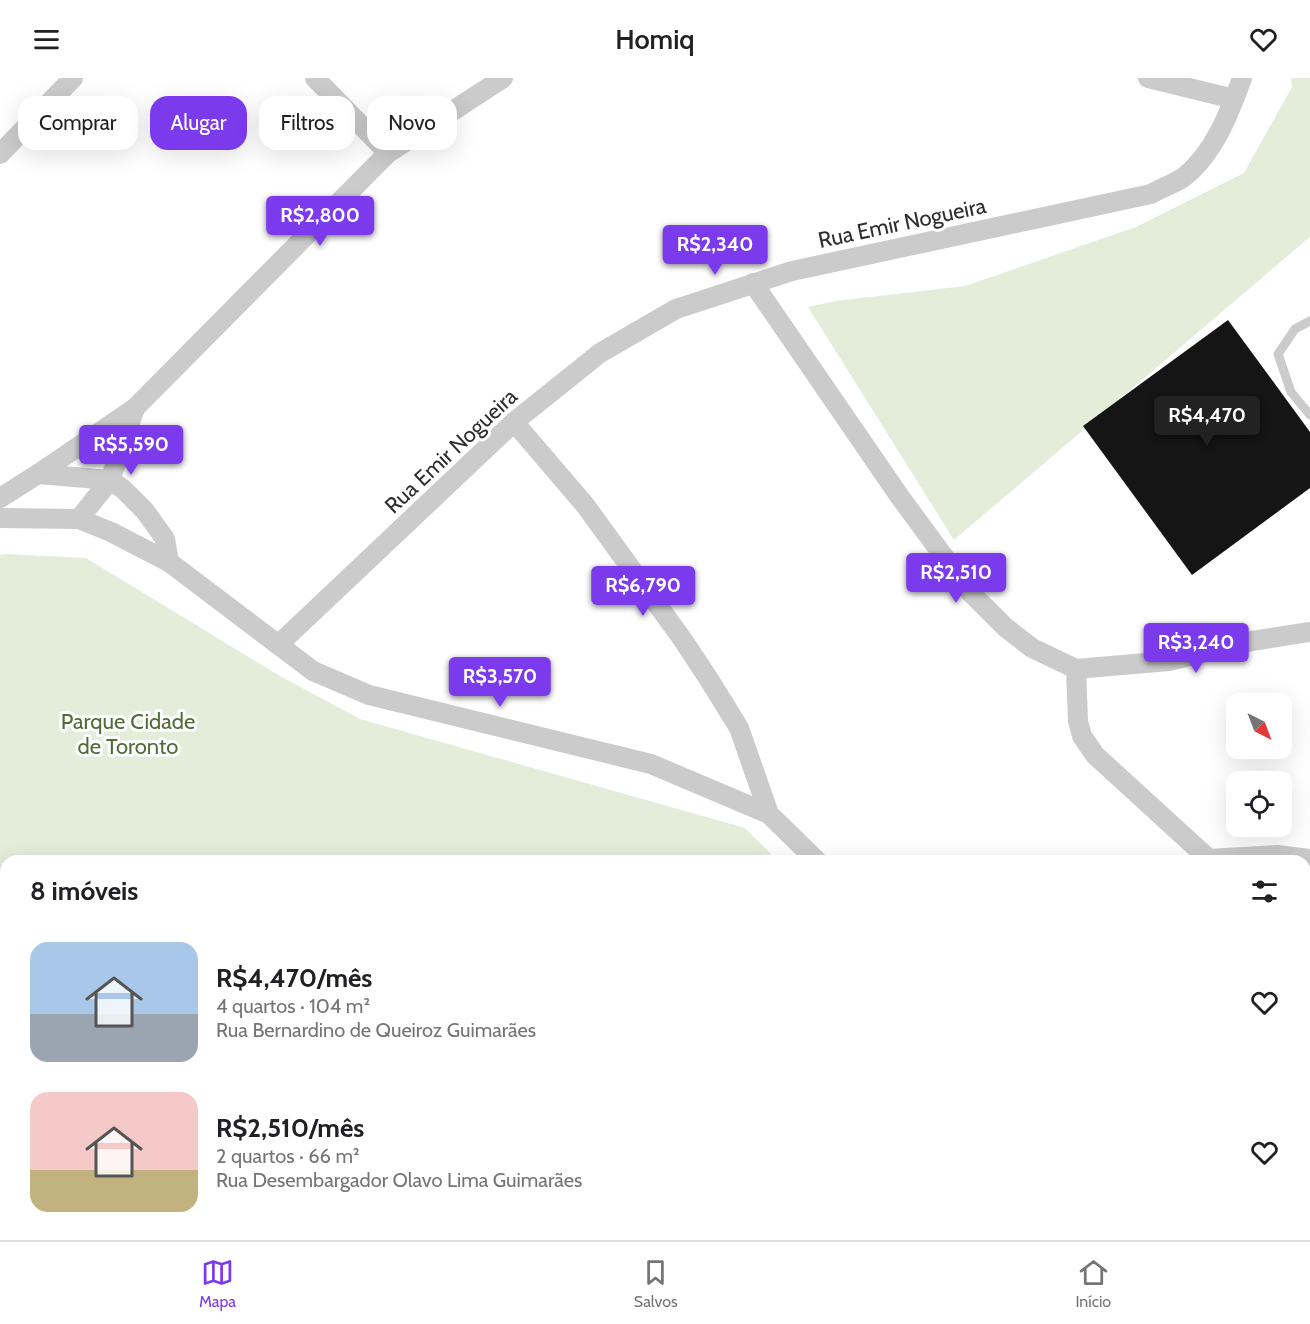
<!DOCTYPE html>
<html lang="pt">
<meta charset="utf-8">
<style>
:root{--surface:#fff;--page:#f6f6f6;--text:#202124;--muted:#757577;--line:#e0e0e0;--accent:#7c3aed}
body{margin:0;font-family:Cabin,sans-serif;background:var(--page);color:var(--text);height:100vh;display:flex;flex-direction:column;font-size:22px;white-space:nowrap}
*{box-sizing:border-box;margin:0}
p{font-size:20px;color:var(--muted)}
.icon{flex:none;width:33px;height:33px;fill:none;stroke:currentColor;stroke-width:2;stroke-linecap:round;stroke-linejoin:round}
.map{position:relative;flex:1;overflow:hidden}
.drawer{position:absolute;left:0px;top:777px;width:1311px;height:386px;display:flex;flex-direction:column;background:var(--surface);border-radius:18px 18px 0 0;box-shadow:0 6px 24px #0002}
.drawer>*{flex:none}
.guide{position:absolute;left:18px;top:18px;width:600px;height:54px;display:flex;gap:12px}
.needle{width:39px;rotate:138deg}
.buttons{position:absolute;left:1226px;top:615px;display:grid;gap:12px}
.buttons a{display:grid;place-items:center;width:66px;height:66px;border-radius:12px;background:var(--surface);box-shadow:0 6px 24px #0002;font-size:30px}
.price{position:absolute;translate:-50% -51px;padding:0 14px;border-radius:6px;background:var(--accent);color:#fff;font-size:20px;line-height:39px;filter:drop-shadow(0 2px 3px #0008)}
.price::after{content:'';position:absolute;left:50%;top:36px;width:18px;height:14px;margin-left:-9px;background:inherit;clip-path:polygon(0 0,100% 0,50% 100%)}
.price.selected{background:#222;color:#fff}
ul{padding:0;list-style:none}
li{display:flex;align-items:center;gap:18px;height:150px;padding:0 30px}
li span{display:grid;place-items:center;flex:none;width:168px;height:120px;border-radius:18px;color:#555}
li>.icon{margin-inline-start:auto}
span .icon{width:72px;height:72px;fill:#fffc;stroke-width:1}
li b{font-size:26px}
h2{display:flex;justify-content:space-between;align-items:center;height:72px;padding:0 30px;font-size:26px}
.pill{padding:0 21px;border-radius:18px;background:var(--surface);box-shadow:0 6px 24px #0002;font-size:21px;line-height:54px}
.pill.selected{background:var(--accent);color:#fff}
header{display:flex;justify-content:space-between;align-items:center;height:78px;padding:0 30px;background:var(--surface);font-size:27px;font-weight:600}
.dock{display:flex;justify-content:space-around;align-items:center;height:84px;border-top:2px solid var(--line);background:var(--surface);font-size:16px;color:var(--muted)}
.dock a{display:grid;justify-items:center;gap:3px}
.dock .selected{color:var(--accent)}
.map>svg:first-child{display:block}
.green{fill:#e4edda}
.building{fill:#151515}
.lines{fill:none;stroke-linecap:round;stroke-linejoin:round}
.path{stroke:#cbcbcb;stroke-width:4;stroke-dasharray:3 3;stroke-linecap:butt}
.lane{stroke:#cbcbcb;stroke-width:9}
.street{stroke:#cbcbcb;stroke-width:20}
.labels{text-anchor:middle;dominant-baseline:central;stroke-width:6;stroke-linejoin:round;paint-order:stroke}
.street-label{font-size:22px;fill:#2e2e2e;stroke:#fff}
.park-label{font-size:22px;fill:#516d37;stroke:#fff}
</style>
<header><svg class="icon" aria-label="menu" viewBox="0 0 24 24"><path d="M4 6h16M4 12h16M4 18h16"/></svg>Homiq<svg class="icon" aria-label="heart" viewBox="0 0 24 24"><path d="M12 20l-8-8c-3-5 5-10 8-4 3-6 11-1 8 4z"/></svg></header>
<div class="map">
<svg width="1310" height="1162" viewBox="0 0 1310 1162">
<rect width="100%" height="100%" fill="#fff"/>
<!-- green -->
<g class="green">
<polygon points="1291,0 1310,0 1310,159 954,462 808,229 835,223 965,208 1136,149 1244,95 1292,9"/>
<polygon points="7,476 86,480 280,598 360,641 745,750 778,783 6,783 6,1004 0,1005 0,477"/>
<polygon points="1191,1157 1197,1162 1065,1162 1060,1157"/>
</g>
<!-- building -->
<polygon class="building" points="1228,242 1310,354 1310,410 1192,497 1083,348"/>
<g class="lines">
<!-- path -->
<polyline class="path" points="0,979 6,978"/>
<!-- lane -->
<polyline class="lane" points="1310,243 1295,251 1278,276 1291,314 1310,337"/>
<!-- street -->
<g class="street">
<polyline points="315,0 388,75"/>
<polyline points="1148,0 1234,21"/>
<polyline points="0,76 73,0"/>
<polyline points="753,205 900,419 970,514 1005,549 1032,570 1076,591 1078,643 1082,658 1095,677 1211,783"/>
<polyline points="514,344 585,427 683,562 710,603 739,650 769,736"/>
<polyline points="38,396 110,402 123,411 145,433 165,461 169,484"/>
<polyline points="0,420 38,396 135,330 388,75 503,0"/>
<polyline points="0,440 79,441 111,454 169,484 313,593 369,617 651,686 769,736 817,783"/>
<polyline points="79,441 110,402 135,330"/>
<path d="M278 567 514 344 600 275 676 231 792 193 1151 116C1161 110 1174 106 1184 99 1214 75 1229 36 1242 0"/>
<polyline points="1076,591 1169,583 1252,563 1310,554"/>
<polyline points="1209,781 1277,777 1310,781"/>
<polyline points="1305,873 1310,878"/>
<polyline points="0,1024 6,1023"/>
<polyline points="240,1156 241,1162"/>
<polyline points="509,1156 510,1162"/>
<polyline points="771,1156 772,1162"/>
<polyline points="1034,1156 1040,1162"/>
<polyline points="1220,1156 1227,1162"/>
</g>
</g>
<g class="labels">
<!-- street labels -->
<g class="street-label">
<text transform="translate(902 145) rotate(-12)">Rua Emir Nogueira</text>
<text transform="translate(451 373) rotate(-43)">Rua Emir Nogueira</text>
</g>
<!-- park labels -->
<g class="park-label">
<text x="128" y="643">Parque Cidade<tspan x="128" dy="25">de Toronto</tspan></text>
</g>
</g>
</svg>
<div class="buttons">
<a><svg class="needle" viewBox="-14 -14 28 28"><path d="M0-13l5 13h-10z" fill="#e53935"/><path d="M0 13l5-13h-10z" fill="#757577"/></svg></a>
<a><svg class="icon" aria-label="locate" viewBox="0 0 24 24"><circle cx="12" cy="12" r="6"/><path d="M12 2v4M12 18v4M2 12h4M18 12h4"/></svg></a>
</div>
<b class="price" style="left:320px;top:169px">R$2,800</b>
<b class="price" style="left:715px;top:198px">R$2,340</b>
<b class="price selected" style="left:1207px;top:369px">R$4,470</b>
<b class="price" style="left:131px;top:398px">R$5,590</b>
<b class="price" style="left:956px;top:526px">R$2,510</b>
<b class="price" style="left:643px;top:539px">R$6,790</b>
<b class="price" style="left:1196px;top:596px">R$3,240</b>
<b class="price" style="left:500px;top:630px">R$3,570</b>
<div class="guide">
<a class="pill">Comprar</a>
<a class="pill selected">Alugar</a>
<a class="pill">Filtros</a>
<a class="pill">Novo</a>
</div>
<section class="drawer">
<h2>8 imóveis<svg class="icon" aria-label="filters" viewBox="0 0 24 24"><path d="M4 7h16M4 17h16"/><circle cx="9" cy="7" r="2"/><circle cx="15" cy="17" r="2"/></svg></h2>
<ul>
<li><span style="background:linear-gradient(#a9c7e8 60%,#9aa5b1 0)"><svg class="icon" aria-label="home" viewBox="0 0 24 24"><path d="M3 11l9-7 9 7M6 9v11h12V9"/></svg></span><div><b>R$4,470/mês</b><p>4 quartos · 104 m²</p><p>Rua Bernardino de Queiroz Guimarães</p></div><svg class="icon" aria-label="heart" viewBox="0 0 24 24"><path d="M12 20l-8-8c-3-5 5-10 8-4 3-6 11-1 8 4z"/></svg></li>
<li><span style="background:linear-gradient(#f6c9c9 65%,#c2b280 0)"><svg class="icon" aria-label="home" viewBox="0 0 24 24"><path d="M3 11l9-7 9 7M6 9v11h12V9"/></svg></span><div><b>R$2,510/mês</b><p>2 quartos · 66 m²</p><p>Rua Desembargador Olavo Lima Guimarães</p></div><svg class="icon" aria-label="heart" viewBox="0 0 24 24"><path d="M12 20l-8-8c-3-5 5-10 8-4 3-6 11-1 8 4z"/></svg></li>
</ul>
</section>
</div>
<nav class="dock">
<a class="selected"><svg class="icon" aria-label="map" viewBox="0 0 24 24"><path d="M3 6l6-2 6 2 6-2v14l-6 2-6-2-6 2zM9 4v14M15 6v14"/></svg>Mapa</a>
<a><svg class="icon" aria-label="saved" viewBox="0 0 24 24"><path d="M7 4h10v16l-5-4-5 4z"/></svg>Salvos</a>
<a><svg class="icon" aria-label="home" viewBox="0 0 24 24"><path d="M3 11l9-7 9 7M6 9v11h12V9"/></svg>Início</a>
</nav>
